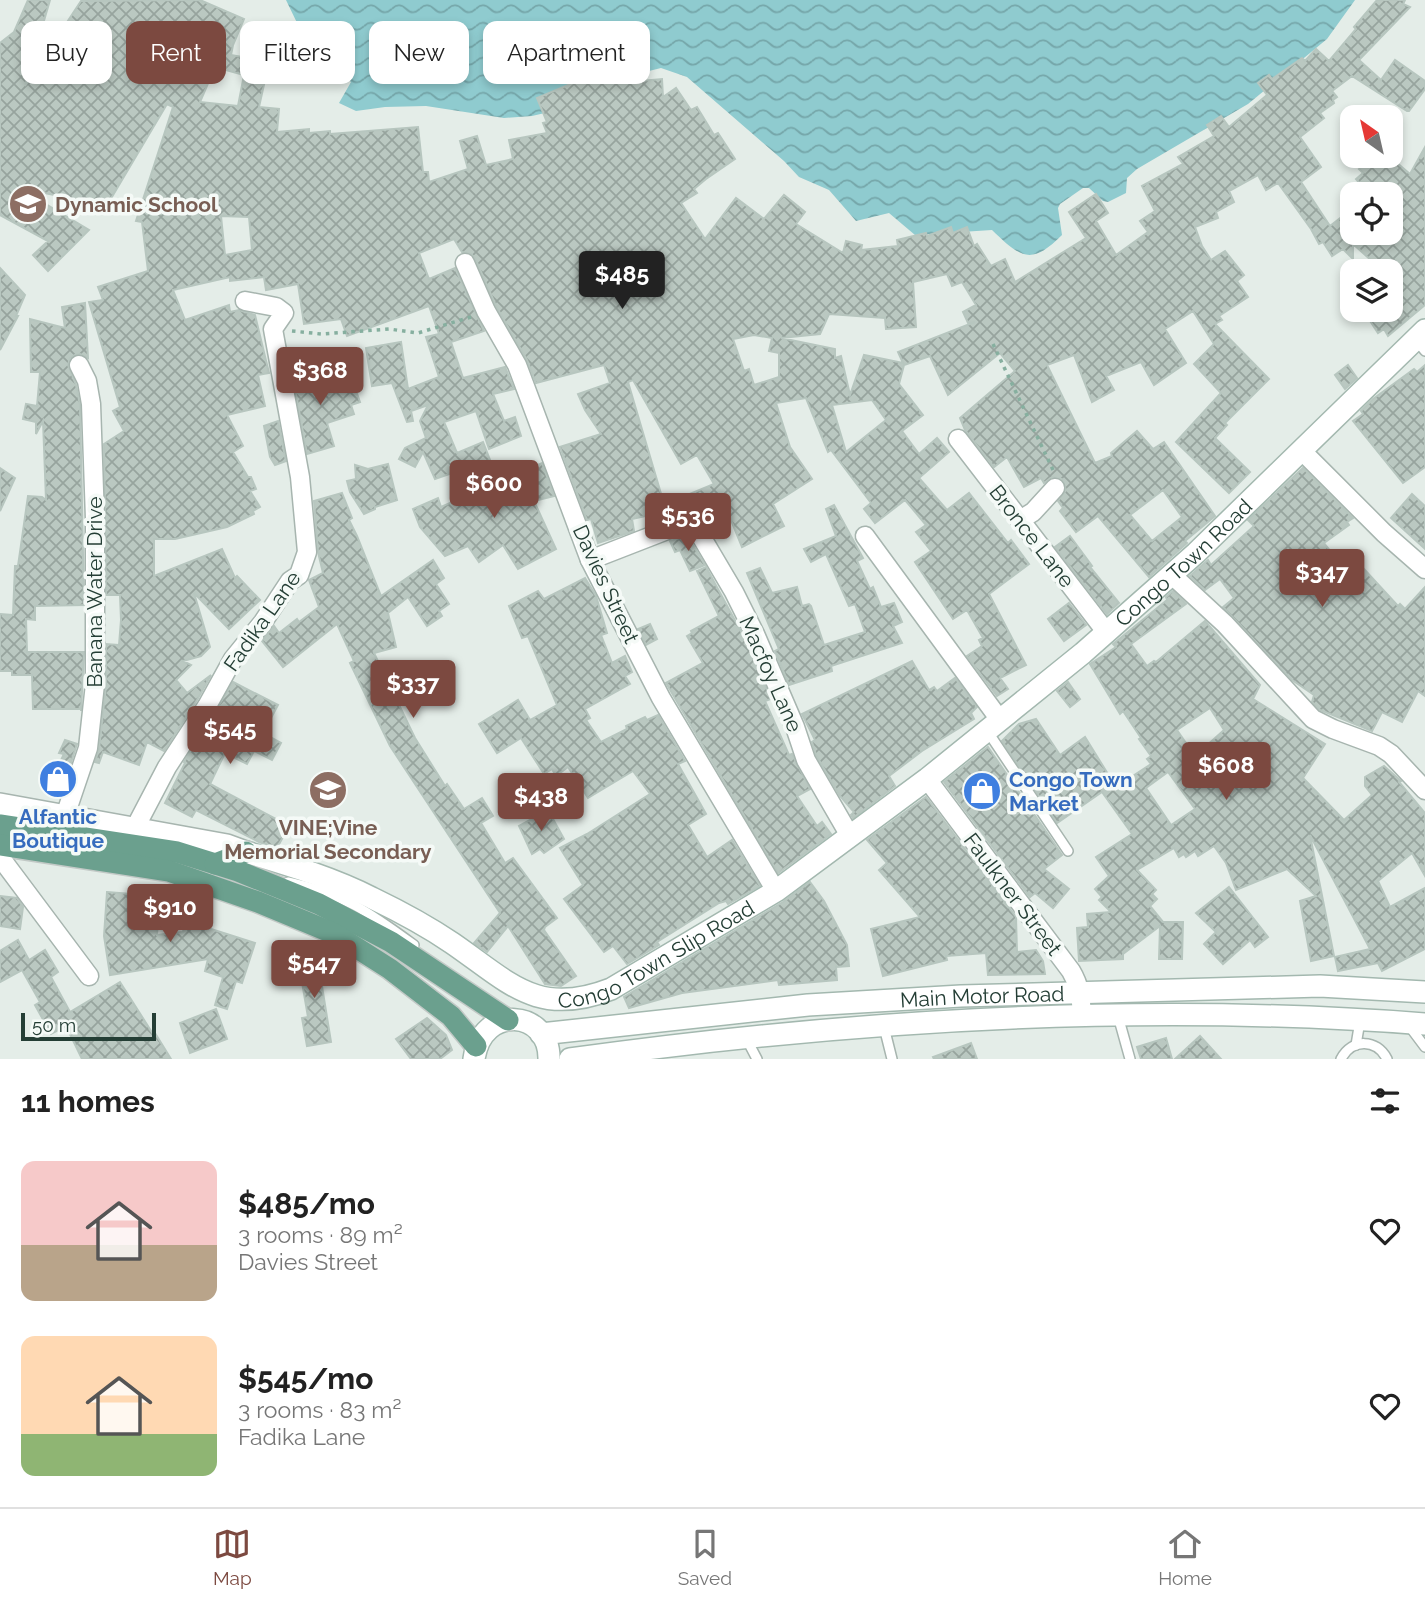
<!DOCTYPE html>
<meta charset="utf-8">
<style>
:root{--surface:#fff;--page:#f6f6f6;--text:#222;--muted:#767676;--line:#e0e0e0;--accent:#7c4940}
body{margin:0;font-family:Raleway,sans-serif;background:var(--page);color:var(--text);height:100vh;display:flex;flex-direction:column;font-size:26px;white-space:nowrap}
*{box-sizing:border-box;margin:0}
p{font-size:23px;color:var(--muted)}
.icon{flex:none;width:38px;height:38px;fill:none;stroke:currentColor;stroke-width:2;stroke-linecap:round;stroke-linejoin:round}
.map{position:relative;height:1059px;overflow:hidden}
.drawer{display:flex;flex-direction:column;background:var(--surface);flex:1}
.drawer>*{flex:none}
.hud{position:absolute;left:21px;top:21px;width:700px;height:63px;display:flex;gap:14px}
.needle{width:46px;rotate:326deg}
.buttons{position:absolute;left:1340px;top:105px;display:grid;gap:14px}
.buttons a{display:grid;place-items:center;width:63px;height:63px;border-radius:14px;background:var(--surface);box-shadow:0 4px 10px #0003;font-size:35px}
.scale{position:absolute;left:21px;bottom:18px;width:135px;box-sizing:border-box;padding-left:7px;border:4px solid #243e35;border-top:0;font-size:19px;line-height:24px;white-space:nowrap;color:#243e35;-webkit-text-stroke:5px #f5faf7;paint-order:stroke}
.price{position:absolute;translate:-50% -60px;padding:0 16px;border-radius:7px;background:var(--accent);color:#fff;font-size:23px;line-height:46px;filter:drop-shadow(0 2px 4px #0008)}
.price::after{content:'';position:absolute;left:50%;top:42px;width:21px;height:16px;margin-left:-10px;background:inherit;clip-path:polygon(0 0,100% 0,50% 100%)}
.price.on{background:#222;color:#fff}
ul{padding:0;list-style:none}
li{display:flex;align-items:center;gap:21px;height:175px;padding:0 21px}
li span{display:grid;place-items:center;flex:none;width:196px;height:140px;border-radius:14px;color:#555}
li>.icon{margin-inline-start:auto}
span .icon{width:84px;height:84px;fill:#fffc;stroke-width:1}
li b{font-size:30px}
h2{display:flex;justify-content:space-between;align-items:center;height:84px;padding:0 21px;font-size:30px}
.chip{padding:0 24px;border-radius:14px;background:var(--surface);box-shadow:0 4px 10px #0003;font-size:24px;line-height:63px}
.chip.on{background:var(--accent);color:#fff}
.tab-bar{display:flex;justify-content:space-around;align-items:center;height:98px;border-top:2px solid var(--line);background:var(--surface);font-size:19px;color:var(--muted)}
.tab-bar a{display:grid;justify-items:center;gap:4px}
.tab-bar .on{color:var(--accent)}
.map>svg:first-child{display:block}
.water{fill:url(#water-waves)}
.building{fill:url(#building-cross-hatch);stroke:#b7c6bf;stroke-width:2;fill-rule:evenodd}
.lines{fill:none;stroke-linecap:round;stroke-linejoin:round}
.service-casing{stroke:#a7b5af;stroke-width:12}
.minor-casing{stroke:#a7b5af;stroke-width:21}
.tertiary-casing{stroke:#a7b5af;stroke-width:24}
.secondary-casing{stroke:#a3b8af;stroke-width:24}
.primary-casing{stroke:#c2c9c6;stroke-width:24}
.path{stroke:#86af9f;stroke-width:3.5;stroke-dasharray:3.5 5;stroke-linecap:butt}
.service{stroke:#fff;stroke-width:9}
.minor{stroke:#fff;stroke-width:18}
.tertiary{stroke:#fff;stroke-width:21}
.secondary{stroke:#fff;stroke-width:21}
.primary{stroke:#6ba08e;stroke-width:21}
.labels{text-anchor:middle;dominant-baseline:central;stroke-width:7;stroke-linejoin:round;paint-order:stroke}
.education-label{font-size:21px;font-weight:bold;fill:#785e54;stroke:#f5faf7;text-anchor:start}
.street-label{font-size:21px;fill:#243e35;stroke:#f5faf7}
.shop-label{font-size:21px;font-weight:bold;fill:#366cbe;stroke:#f5faf7;text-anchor:start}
</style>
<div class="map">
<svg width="1425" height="1059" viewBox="0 0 1425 1059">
<defs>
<pattern id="water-waves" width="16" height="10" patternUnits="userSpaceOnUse" patternTransform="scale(1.75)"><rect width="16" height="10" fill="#8fcbcf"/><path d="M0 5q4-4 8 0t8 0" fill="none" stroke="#75a6a9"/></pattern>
<pattern id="building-cross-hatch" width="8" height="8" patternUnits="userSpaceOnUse" patternTransform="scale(1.75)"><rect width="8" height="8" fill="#bac8c1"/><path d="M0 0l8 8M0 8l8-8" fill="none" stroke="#97a49e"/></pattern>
</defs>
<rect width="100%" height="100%" fill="#e4ede8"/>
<!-- water -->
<path class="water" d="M286 0H1355L1327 39 1248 104 1137 169 1127 178 1126 193 1108 202 1103 201 1089 188H1083L1060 204 1058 208 1062 235C1031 266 1021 258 992 230L915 235 889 213 856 221 829 190 799 177 784 161 687 77 661 68 629 76 579 105 532 116 504 118 426 106 385 107 356 111 339 103 351 82 320 61 299 27Z"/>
<!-- building -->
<g class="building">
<path d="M28 0H50L25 86 81 1 200 0 244 19 233 45 231 55 269 62 259 107 279 109 277 132 309 129V133L330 131V134L418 127 423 172H428L429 182 468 169 460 141 477 136 486 165 513 159 509 140 547 133 543 123 547 122 537 98 609 68 608 66 633 58 640 81 662 79 663 97 676 88 691 110 697 107 714 135 718 133 735 159 706 179 694 189 697 193 681 203 705 239 736 198 764 219 784 195 805 212 796 224 843 253 846 241 862 245 861 250 898 246 897 240 926 233 927 236 951 227 953 233 967 227 974 246 977 244 991 266 1005 259 1015 282 1086 238 1069 212 1096 194 1108 213 1096 221 1116 255 1148 232 1140 221 1155 211 1142 186 1183 164 1178 157 1214 136 1207 125 1221 116 1229 127 1267 95 1258 83 1269 75 1272 79 1302 58 1305 61 1316 49 1329 61 1356 29 1354 27 1377 0H1405L1403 4 1410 7 1359 60 1381 80 1395 60 1425 81V89L1409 111H1407L1352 76 1332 91 1337 97 1333 100 1334 103 1320 113 1324 118 1300 137 1321 167 1301 182 1330 226 1353 208V233H1391V194H1369L1356 179 1363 173 1359 169 1376 156H1389L1410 174 1425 147V305L1388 336 1384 329 1378 333 1363 310H1391V271H1383L1353 244V259L1343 249 1332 256 1323 242 1319 244 1311 229 1278 183 1266 190 1258 175 1229 191 1234 202 1216 212 1218 218 1195 227 1202 246 1211 260 1225 251 1244 275 1237 281 1248 297 1219 316 1222 320 1215 324 1269 379 1225 423 1227 425 1215 438 1250 472 1229 493 1176 442 1221 393 1194 364 1214 344 1193 311 1165 329 1186 363 1154 385 1141 362 1106 376 1114 390 1092 402 1074 355 1047 365 1095 463 1112 456 1111 453 1137 431 1153 449 1164 442 1215 516 1185 541 1187 543 1149 577 1098 516 1076 532 1060 511 1063 508 1058 501 1066 490 1062 479 1052 477 1044 483 1041 478 1024 487 1007 457 994 467 965 430 960 418 1015 371 1000 353 948 395 930 356 904 365 899 384 923 415 902 431 919 454 937 438 949 452 919 478 947 510 969 493 1008 543 1011 540 1029 564 989 594 1026 665 1000 678 1008 689 997 696 967 656 982 646 979 640 983 638 967 610 953 619 915 562 931 551 916 532 926 525 905 500 875 523 864 509 871 503 831 450 828 452 806 398 776 403 790 447 812 479 773 504 784 526 742 547 731 520 711 531 701 517 693 514 687 495 714 484 697 455 681 464 633 380 628 382 662 497 655 499 659 513 632 519 634 531 598 543 591 519 587 520 560 447 601 434 585 410 578 394 610 383 604 365 536 383 527 360 496 306 475 258 471 254 462 252 454 239 419 253 429 279 455 268 484 331 451 342 463 378 505 367 514 389 493 394 504 421 515 417 521 436 489 449 476 411 444 422 457 453 483 442 490 460 435 479 423 452 415 467 399 459 405 448 426 438 420 421 428 405 411 411 413 421 407 422 392 383 372 386 366 348 401 342 408 389 439 377 426 337 439 334 429 306 347 336 341 319 304 324 298 284 266 290 264 277 230 281V277L173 290 185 320 229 305 230 312 239 310 255 315 269 373 258 375 265 406 227 415 243 446 233 452 248 477H251L256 489 250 491 260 507 253 511 254 514 227 527 175 539H154V576L222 549 235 578 237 576 260 600 229 629 194 593 210 647 201 656 183 661 191 665 176 680 187 693 211 675 197 700 164 751 147 742 139 765 103 752 99 763 95 762 99 749 106 685V644L119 645 121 620 120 595H106L104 444 124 431 113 411 120 407 89 302 103 300 98 287 148 271 142 222 136 221 173 107 167 104 106 207 100 204 19 188 89 230 48 271 33 255 48 241 0 215V43L14 32ZM215 67 244 75 238 106 200 102ZM221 216 249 217 252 250 225 255ZM947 274 952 286 962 282 976 305 963 312 968 323 975 322 898 352 903 363 864 355 850 395 841 356 835 358V349L781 338 820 334 829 314 885 318 886 329 916 327 913 282ZM754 335 772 338 769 351 779 353V377L754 385 749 369 744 371 733 339ZM872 400 886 420 846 452 832 405ZM1163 490 1182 517 1152 541 1130 515Z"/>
<polygon points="0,268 25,295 16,316 18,316 0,350"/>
<polygon points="85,303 88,358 80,354 75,355 70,358 68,365 76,385 80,405 84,605 35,606 35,620 26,619 27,652 84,652 81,711 81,709 33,709 32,675 12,675 12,671 0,671 0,614 13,615 15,566 18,566 28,496 42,497 46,500 43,421 36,434 36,422 23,419 26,404 37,406 40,372 31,372 30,319 65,328 62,307"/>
<polygon points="310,362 316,384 319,383 322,392 345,385 346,388 354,385 360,402 351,405 354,414 327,423 334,446 307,454 291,367"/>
<polygon points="1348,365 1357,378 1345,389 1335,375"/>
<polygon points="1425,365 1425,467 1403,483 1353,421 1363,414 1361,411 1373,399 1414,369 1417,372"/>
<polygon points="278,421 286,461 275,465 270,457 264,426"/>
<polygon points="542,463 554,496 534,501 556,549 518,569 503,545 479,562 468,546 445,556 420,527 413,509 438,498 441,507"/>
<polygon points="388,464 397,500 375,507 375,509 364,514 350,492 347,481 356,479 355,465 368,469"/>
<polygon points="0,468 15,478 0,511"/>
<polygon points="1303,468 1353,518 1347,522 1349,525 1324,543 1352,578 1363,568 1398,606 1400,604 1405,609 1425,587 1425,696 1418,691 1402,722 1382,712 1372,731 1320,710 1312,702 1314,695 1292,680 1223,607 1234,598 1220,579 1205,590 1190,576 1208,560 1211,565 1254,526 1248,520"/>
<polygon points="342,493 352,518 349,520 357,536 381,596 433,560 444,578 436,584 449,604 439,611 442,616 427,626 408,597 388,613 396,647 374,653 415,738 445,786 447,784 464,809 482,798 493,816 481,823 505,863 513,858 557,918 545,927 544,930 576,976 561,986 545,984 508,926 487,952 474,943 500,913 390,746 350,663 354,661 337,624 283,667 262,641 274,626 279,633 297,619 299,622 319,607 309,580 323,573 318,552 314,501"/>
<polygon points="1412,494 1425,506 1425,549 1391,518"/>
<polygon points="834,505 863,558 857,561 870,589 873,587 881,607 894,603 902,622 893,626 902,643 831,666 832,671 789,685 775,651 779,649 747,573 760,568 772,593 797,587 802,606 809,604 811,606 824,645 865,632 855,604 849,606 826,554 811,562 804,549 836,536 826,509"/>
<polygon points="1070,536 1092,566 1090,567 1119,603 1107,614 1055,547"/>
<polygon points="682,537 688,537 705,565 690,571 680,550 675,552 670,541"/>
<polygon points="706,567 745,639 771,699 765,701 789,755 792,754 810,789 797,796 817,826 822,822 831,834 778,873 666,683 703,663 687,636 692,633 691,631 719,616 697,571"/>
<polygon points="585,578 596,596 607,633 601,635 612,663 625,656 632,672 625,676 630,684 585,709 590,718 586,720 601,742 627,729 626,726 645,717 647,720 658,715 685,761 678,764 706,814 688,825 707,857 732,840 760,886 728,904 726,901 719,903 657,942 659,945 627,964 613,946 604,952 564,899 583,885 560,848 587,834 650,794 633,771 588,798 568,767 556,776 552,769 544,774 521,738 497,753 479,724 518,700 530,720 557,705 528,636 522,638 509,606 538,591 544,599"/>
<path d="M1173 591 1186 604 1131 644 1147 666 1154 661 1156 662 1205 621 1260 685 1253 699 1325 744 1303 778 1344 820 1372 795 1365 786V777L1384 766 1401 781 1399 782 1425 813V876L1412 853 1378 881 1390 907 1425 888V949L1382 971 1378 963 1338 971 1335 957 1370 949 1310 835 1334 956 1311 961 1300 901 1316 896 1287 869 1236 890 1226 863 1214 846 1198 856 1195 851 1186 857 1184 854 1179 857 1174 848 1137 870 1156 890 1152 894 1157 899 1150 906 1163 922H1183L1182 959H1159L1160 926 1123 954V959L1079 961 1077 928 1088 927 1087 914 1111 912 1099 900 1102 897 1095 889 1109 876 1096 857 1132 834 1102 792 1057 823 1002 741 1019 724 1036 719 1060 755 1085 737 1116 787 1151 764 1147 759 1151 756 1139 739 1141 738 1123 711 1120 714 1090 664 1116 647 1113 644 1167 600 1166 597ZM1210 708 1224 730 1195 756 1177 730ZM1168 772 1195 809 1171 825 1146 788Z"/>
<polygon points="1069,603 1086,625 1064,641 1048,619"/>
<polygon points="650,624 657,639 646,645 638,629"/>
<polygon points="912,661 929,690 934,687 937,691 955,678 977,707 971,713 974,719 922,751 889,776 895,786 853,818 851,815 854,812 840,796 816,755 812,742 815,740 802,714"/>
<polygon points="233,682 278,705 263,733 281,743 272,760 254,751 247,764 225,753 210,784 289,826 277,848 259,842 196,810 192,817 165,803 185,763 184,762"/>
<polygon points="1068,682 1080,699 1070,707 1057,691"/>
<polygon points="65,740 77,744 60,796 47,789 64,754 59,753"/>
<polygon points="988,747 1062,855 1044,869 1069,889 1053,908 1035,893 1030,897 944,782"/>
<polygon points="926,797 1016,917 1017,952 1036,950 1043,961 1045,974 988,975 986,953 946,956 947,960 883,976 871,929 920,917 879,870 887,863 867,840"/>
<polygon points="548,810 564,839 544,853 540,849 532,854 519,826"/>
<polygon points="810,882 824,901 847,945 849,966 836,967 837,980 779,985 778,980 682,993 629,1008 624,997 783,902"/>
<polygon points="1229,887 1268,937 1255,947 1250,940 1223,964 1204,944 1216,932 1196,913"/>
<polygon points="107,892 143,895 142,906 145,906 145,909 154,909 154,922 158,922 157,935 183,932 187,916 209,921 208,928 255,943 242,983 236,981 227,1009 215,1005 223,977 205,971 208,959 110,975 104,936"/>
<polygon points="0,896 17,898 23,907 20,929 0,926"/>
<polygon points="18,940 29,960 45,950 58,972 51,977 70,1012 120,982 153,1034 155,1033 171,1059 82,1059 66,1026 51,1034 35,1005 40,1002 22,970 0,982 0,951"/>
<polygon points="316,949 331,1042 307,1046 302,1018 308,1017 297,953"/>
<polygon points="216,1009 227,1039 190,1053 180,1023"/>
<polygon points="427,1018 446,1035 452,1050 440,1059 411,1059 396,1039"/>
<polygon points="1200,1036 1221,1059 1175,1059"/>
<polygon points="1166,1038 1172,1059 1141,1059 1137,1047"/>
<polygon points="971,1043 977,1059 934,1059 933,1057"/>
</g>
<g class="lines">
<defs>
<g id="service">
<polyline points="1416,340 1425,351"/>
<polyline points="988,732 1068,851"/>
<path d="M288 882C344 894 369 912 414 945"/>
<polyline points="1118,1016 1130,1059"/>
<polyline points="884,1027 892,1059"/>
<polyline points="1410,1027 1425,1047"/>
<polyline points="747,1040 757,1059"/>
<polyline points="1356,1045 1360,1021"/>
<path d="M1341 1059C1352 1038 1377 1039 1387 1059"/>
</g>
<g id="minor">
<polyline points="465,263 486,311 517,365 590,560 661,698 776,891"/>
<polyline points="958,439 1107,633"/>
<polyline points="1302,451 1384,533 1425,569"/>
<polyline points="1020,520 1033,512 1055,488"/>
<polyline points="865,536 1000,720"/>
<polyline points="590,560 680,525 695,526 734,592 755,634 795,727 806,760 850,836"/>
<polyline points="1172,575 1225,624 1313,719 1333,729 1379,746 1391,754 1425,790"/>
<path d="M927 779 1071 971C1080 986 1081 998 1082 1016"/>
<polyline points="65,816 88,748 95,684 95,519 91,404 87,381 79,365"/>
<polyline points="135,828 167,767 207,706 233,659 263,622 290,581 299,575 307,552 300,477 273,329 284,313 276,307 245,301"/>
<polyline points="0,857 89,976"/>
</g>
<polyline id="tertiary" points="0,804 227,845 246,852"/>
<g id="secondary">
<path id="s1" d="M246 852C289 865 333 878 372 898 399 911 427 926 452 943 509 982 537 1018 611 989L776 891 927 779 1083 653 1196 553 1425 330"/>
<path id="s2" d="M541 1034 808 1005 961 996 1320 986 1425 992"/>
<path d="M474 1059C482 1003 550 1010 549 1059"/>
<path d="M570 1059C851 1020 1142 1002 1425 1024"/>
</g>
<g id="primary">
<polyline points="0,825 177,852 238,871 319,904 391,942 508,1020"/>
<polyline points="0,845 169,871 258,902 335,934 390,969 451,1016 476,1046"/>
<polyline points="215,864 246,852"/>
</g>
</defs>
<!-- service casing -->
<use href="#service" class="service-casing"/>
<!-- minor casing -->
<use href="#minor" class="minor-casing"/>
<!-- tertiary casing -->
<use href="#tertiary" class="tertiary-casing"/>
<!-- secondary casing -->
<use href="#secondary" class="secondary-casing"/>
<!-- primary casing -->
<use href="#primary" class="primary-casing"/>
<!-- path -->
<g class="path">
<polyline points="292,331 321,334 389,329 418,333 471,317"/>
<polyline points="993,344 1054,472"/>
</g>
<!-- service -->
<use href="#service" class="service"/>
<!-- minor -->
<use href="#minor" class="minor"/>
<!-- tertiary -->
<use href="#tertiary" class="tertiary"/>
<!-- secondary -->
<use href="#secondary" class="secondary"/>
<!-- primary -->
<use href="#primary" class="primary"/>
</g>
<!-- icons -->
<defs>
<symbol id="school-disc" viewBox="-11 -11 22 22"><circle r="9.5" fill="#8d6e63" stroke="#f5faf7"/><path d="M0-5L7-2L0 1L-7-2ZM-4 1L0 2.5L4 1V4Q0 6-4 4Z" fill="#fff"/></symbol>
<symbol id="shop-disc" viewBox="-11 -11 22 22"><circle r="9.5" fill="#3f7fe0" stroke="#f5faf7"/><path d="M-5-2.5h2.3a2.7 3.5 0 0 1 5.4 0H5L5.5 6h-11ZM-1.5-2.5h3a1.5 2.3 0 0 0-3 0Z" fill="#fff"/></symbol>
</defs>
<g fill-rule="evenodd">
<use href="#school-disc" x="6" y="182" width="44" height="44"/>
<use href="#shop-disc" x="36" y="757" width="44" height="44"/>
<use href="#school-disc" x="306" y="768" width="44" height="44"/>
<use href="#shop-disc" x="960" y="769" width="44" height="44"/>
</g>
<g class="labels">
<!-- education labels -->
<g class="education-label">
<text x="55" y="204">Dynamic School</text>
<text x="328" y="827" text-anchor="middle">VINE;Vine<tspan x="328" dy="24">Memorial Secondary</tspan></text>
</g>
<!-- street labels -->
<g class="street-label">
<text transform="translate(1032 536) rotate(52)">Bronce Lane</text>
<text stroke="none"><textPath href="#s1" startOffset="1118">Congo Town Road</textPath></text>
<text transform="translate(606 584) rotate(65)">Davies Street</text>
<text transform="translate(94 592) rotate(-90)">Banana Water Drive</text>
<text transform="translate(262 621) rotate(-55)">Fadika Lane</text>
<text transform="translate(771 674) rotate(66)">Macfoy Lane</text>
<text transform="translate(1013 894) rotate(53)">Faulkner Street</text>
<text stroke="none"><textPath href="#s1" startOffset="457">Congo Town Slip Road</textPath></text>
<text stroke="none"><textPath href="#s2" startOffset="443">Main Motor Road</textPath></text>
</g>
<!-- shop labels -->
<g class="shop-label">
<text x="1009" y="779">Congo Town<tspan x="1009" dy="24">Market</tspan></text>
<text x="58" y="816" text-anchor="middle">Alfantic<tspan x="58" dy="24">Boutique</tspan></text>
</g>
</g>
</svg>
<div class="buttons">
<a><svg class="needle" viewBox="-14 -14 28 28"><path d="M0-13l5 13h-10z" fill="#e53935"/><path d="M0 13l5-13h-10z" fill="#767676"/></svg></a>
<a><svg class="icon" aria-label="locate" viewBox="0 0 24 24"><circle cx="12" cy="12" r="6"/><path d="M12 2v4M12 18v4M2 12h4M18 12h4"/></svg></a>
<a><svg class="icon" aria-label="layers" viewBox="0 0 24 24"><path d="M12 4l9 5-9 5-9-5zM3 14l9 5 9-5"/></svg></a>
</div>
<div class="scale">50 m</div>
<b class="price on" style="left:622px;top:311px">$485</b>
<b class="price" style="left:320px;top:407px">$368</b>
<b class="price" style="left:494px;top:520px">$600</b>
<b class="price" style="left:688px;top:553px">$536</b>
<b class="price" style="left:1322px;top:609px">$347</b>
<b class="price" style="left:413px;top:720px">$337</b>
<b class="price" style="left:230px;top:766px">$545</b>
<b class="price" style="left:1226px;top:802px">$608</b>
<b class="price" style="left:541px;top:833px">$438</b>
<b class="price" style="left:170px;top:944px">$910</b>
<b class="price" style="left:314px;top:1000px">$547</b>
<div class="hud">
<a class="chip">Buy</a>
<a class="chip on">Rent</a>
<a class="chip">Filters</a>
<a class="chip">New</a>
<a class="chip">Apartment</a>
</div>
</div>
<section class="drawer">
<h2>11 homes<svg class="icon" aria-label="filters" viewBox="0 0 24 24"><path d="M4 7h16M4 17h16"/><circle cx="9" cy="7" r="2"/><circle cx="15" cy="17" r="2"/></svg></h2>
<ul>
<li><span style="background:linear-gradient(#f6c9c9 60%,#b9a48a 0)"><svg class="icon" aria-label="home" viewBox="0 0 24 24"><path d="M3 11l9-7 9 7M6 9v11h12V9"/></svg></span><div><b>$485/mo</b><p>3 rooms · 89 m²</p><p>Davies Street</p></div><svg class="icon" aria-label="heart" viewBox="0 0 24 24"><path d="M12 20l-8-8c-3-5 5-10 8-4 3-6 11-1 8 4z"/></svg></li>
<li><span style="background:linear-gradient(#ffd9b3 70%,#8fb573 0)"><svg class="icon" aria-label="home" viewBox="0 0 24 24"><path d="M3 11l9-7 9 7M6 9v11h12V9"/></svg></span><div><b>$545/mo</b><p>3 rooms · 83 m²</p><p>Fadika Lane</p></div><svg class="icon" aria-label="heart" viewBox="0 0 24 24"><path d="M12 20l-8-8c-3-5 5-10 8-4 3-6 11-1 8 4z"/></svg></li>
</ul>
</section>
<nav class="tab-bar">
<a class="on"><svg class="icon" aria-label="map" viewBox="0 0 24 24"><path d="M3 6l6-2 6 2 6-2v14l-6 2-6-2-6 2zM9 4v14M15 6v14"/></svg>Map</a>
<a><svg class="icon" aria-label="saved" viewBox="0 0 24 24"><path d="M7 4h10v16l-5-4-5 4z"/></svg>Saved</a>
<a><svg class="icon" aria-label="home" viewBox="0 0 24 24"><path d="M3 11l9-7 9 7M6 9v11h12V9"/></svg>Home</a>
</nav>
